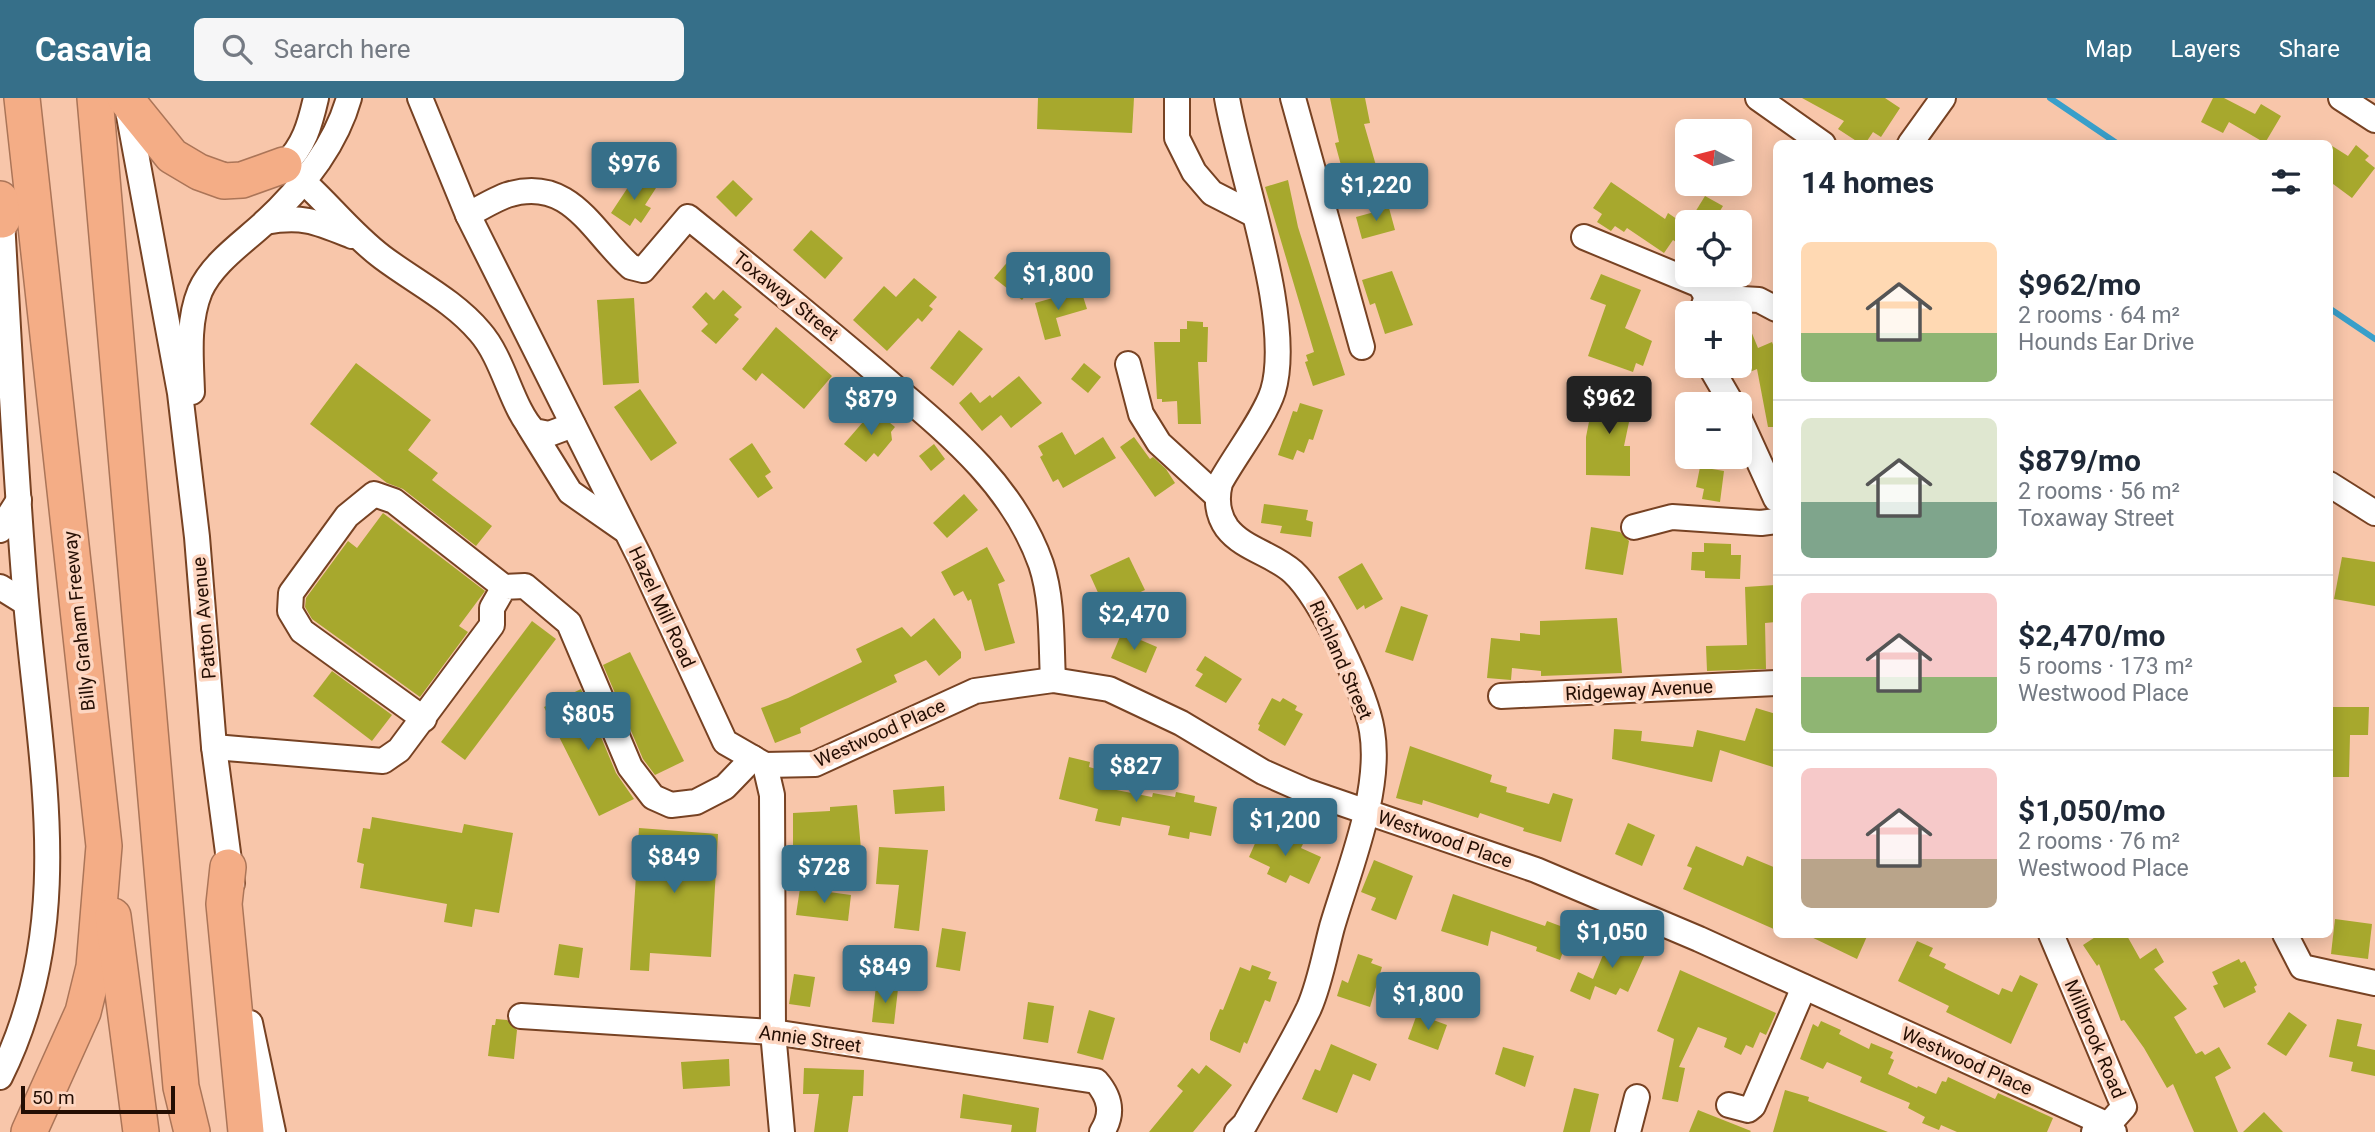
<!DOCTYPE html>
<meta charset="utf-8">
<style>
:root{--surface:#fff;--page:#f6f6f7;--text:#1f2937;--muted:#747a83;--line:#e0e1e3;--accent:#366f89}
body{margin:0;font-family:Roboto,sans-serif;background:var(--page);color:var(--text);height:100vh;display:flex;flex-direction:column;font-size:26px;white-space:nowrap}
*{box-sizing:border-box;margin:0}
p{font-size:23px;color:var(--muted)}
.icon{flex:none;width:38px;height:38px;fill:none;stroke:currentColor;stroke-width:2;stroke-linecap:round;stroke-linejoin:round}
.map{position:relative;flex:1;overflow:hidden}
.details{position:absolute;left:1773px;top:42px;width:560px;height:798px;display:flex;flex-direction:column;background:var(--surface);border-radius:10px;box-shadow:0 4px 18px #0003}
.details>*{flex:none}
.needle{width:46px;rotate:277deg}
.fabs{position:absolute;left:1675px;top:21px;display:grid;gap:14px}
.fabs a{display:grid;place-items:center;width:77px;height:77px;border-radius:10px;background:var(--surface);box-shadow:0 4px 18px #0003;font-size:35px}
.scale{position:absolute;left:21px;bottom:18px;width:154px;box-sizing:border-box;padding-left:7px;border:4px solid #240e03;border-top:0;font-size:19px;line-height:24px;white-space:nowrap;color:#240e03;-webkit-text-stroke:5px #fdd6c1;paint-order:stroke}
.price{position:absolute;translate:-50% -60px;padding:0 16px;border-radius:7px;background:var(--accent);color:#fff;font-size:23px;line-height:46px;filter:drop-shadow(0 2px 4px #0008)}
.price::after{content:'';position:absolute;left:50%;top:42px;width:21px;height:16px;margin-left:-10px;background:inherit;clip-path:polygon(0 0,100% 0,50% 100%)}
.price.on{background:#222;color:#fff}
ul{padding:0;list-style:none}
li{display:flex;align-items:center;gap:21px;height:175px;padding:0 28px}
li+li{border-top:2px solid var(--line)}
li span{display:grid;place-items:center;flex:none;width:196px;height:140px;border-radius:10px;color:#555}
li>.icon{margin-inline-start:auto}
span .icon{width:84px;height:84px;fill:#fffc;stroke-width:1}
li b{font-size:30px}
h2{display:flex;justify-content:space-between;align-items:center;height:84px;padding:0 28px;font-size:30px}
header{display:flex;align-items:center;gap:42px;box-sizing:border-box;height:98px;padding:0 35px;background:var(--accent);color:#fff}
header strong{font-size:33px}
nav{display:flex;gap:38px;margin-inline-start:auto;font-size:24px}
.search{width:490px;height:63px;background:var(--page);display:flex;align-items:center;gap:18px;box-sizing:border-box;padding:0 24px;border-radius:10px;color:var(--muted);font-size:26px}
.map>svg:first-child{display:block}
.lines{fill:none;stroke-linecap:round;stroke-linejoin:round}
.stream{stroke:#399fca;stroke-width:6}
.building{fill:#a7a82d}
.minor-casing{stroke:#774223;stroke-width:28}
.highway-casing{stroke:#ab7558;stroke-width:38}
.minor{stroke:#fff;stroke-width:24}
.highway{stroke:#f4ad86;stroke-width:35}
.labels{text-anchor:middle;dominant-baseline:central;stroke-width:7;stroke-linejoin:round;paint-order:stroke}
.street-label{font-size:19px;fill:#240e03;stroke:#fdd6c1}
</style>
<header>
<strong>Casavia</strong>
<div class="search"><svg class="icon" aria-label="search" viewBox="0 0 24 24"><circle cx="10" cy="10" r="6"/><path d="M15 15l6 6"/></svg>Search here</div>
<nav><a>Map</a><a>Layers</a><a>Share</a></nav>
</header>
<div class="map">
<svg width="2375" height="1034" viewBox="0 0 2375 1034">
<rect width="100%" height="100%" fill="#f8c6aa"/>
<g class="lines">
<!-- stream -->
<g class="stream">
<polyline points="2050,0 2118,46"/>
<polyline points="2329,210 2375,241"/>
</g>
</g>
<!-- building -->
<g class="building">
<polygon points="1038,0 1134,0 1132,35 1037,31"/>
<polygon points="1330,0 1365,0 1370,25 1364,26 1377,71 1361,75 1358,66 1342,71 1335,45 1339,44"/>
<polygon points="1802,0 1885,0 1900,10 1881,39 1873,34 1865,46 1861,46 1838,31 1844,23"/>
<polygon points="2213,0 2224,0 2255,16 2261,6 2281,18 2265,45 2229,24 2223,35 2201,24"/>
<polygon points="2329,46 2348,58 2356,47 2369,58 2365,62 2375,70 2352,100 2329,83"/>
<polygon points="636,77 656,90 645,107 651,110 641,125 635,120 630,128 611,115"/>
<polygon points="733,82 753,101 736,119 716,99"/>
<polygon points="1288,82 1298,129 1345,277 1313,288 1305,264 1308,263 1306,257 1314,254 1265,89"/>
<polygon points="1611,84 1665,121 1668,115 1687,128 1687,152 1673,142 1664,155 1627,130 1624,134 1615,128 1611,133 1597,124 1602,116 1593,110"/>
<polygon points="1705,98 1723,108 1713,124 1689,124"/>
<polygon points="1389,110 1395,132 1362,141 1356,119"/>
<polygon points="811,132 843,160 825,181 793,152"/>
<polygon points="1010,161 1037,183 1022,202 994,180"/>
<polygon points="1392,173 1413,227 1385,236 1375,205 1370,207 1362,182"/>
<polygon points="1601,176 1641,192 1625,230 1652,243 1643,268 1636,265 1633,274 1588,258 1606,207 1590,201"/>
<polygon points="914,180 937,199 929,208 933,211 922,224 918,220 887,253 853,222 884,188 896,199"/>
<polygon points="723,192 742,209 734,217 739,221 716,246 701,233 708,226 692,209 706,194 714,202"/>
<polygon points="1081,192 1087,211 1056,220 1061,238 1045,242 1035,205"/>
<polygon points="634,200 639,285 603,287 597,202"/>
<polygon points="1740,216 1744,216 1758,250 1772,244 1776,255 1776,329 1768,329 1757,271 1740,278"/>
<polygon points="1187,223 1203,224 1203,229 1208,229 1207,264 1198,264 1201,326 1178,326 1177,303 1162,304 1162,301 1157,301 1154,244 1180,244 1180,231 1187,231"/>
<polygon points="776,229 832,278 804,311 762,275 756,283 742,271"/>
<polygon points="959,232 983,251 953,288 930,270"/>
<polygon points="356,265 431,322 408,352 438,375 432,382 492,428 476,448 403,391 387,385 310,326"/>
<polygon points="1084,265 1101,279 1088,295 1071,281"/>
<polygon points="1019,278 1042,305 1011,330 1001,317 982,333 959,305 971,294 980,305 990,297 992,300"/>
<polygon points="640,291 677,345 651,363 614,309"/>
<polygon points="1595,293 1634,300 1624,348 1630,348 1630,378 1586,377 1586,339"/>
<polygon points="1300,305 1323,312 1313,342 1309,341 1304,355 1297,352 1293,362 1278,357 1293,313 1297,314"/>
<polygon points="878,315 895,329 891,334 892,342 878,359 874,355 866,364 844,346 869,317 873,320"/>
<polygon points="1062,334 1075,357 1103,339 1116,360 1063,390 1058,381 1053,384 1040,359 1043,357 1038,348"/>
<polygon points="1134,339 1150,361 1153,359 1166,371 1175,385 1155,399 1120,349"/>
<polygon points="752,345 771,374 765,378 773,390 758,400 729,361"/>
<polygon points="934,346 945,361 931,373 919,358"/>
<polygon points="1700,369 1724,373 1720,404 1702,401 1704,391 1696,389"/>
<polygon points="964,396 978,412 947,440 933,425"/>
<polygon points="1264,406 1308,412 1306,422 1313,424 1311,439 1280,435 1282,428 1261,425"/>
<polygon points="383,415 485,493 459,528 468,534 420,599 312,521 305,509 306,500 348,443 357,450"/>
<polygon points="1591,429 1620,434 1629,443 1623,477 1585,471"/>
<polygon points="1704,445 1731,446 1731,457 1741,457 1740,481 1705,480 1705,473 1691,472 1692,454 1704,454"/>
<polygon points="987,449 1005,483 998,486 1015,545 985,553 971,501 968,503 963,493 954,498 941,474"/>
<polygon points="1129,459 1145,492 1105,510 1090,477"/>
<polygon points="2342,459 2375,464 2375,508 2334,501"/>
<polygon points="1362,465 1383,501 1365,511 1364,507 1357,512 1338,479"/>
<polygon points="1775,487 1776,524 1765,525 1766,571 1707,573 1706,548 1747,547 1745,489"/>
<polygon points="1401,508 1428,517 1413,563 1385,554"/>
<polygon points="934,520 961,554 961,560 939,578 926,562 894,577 897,584 800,630 801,635 775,645 761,610 788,600 862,564 856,551 902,529 911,539"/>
<polygon points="1617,520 1622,575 1541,578 1541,573 1512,570 1511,582 1487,580 1491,540 1520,543 1520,535 1540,537 1540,523"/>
<polygon points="532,523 556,541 465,662 441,644"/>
<polygon points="1122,534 1157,549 1146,575 1111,560"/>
<polygon points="630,554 684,663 655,677 643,661 603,567"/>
<polygon points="1205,558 1242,581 1226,605 1195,588 1203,576 1196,572"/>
<polygon points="332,573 392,617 372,643 313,598"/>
<polygon points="581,591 616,675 634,701 599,718 544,609"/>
<polygon points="1272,600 1280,604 1283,600 1297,608 1295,612 1303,616 1285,648 1258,632 1260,627 1258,626"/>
<polygon points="2329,609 2369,609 2368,637 2350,637 2349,679 2329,679"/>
<polygon points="1756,610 1776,616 1776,670 1720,652 1712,684 1612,661 1614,631 1642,633 1641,643 1693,649 1697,632 1745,643"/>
<polygon points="1410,648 1492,677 1490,684 1507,689 1506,694 1549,706 1553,695 1573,701 1561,744 1523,733 1524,730 1480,715 1478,720 1423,702 1422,707 1396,700"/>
<polygon points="1069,659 1090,664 1089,669 1100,672 1096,688 1152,699 1153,695 1175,699 1176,694 1195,698 1194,704 1217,709 1211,738 1190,734 1189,741 1168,737 1170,728 1122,719 1120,728 1095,723 1098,711 1059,701"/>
<polygon points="944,688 945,713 895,716 893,692"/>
<polygon points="857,707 861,751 820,755 821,764 793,766 793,715 830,713 830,709"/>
<polygon points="372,719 462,735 464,726 513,735 499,815 475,811 472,829 444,824 447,806 360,790 364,766 357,764 363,730 370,731"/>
<polygon points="1628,725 1655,737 1642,768 1615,756"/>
<polygon points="639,730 718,736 711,859 650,855 649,873 630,872"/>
<polygon points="1261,732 1283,742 1285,737 1303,746 1301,750 1321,759 1309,786 1290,777 1286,785 1267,776 1270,769 1249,759"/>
<polygon points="1696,748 1743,768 1747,758 1776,770 1776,832 1683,791 1692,770 1687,768"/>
<polygon points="879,749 928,752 919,833 894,830 899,787 876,786"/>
<polygon points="1374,762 1413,778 1396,822 1371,812 1376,800 1361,794"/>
<polygon points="800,790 851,797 848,823 796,817"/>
<polygon points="1453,796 1545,828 1547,823 1571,832 1560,862 1536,853 1537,849 1491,833 1488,848 1441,833"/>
<polygon points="2335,821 2372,826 2368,861 2331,856"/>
<polygon points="942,830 966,834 960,873 936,869"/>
<polygon points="1805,836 1868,836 1857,861"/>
<polygon points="2100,836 2126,836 2140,861 2156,850 2164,864 2154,871 2187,911 2174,919 2196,956 2202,953 2205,957 2219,949 2231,970 2215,979 2238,1034 2194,1034 2173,986 2167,990 2144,950 2124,922 2121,923 2099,866 2097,868 2083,847"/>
<polygon points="1611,838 1646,854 1628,894 1620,890 1616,897 1595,888 1590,902 1570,893 1578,874 1593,881"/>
<polygon points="1917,843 1933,850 1929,858 1946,866 1944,870 1999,897 2002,890 2012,894 2020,877 2038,886 2011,946 1946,914 1949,908 1898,883"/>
<polygon points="559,846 583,850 579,880 554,877"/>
<polygon points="1358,856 1373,861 1371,865 1382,869 1370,909 1337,898 1342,882 1348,885"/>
<polygon points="2239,861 2241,865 2245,863 2257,887 2254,889 2256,894 2224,910 2213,888 2218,886 2212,874"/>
<polygon points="1252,867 1271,874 1268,881 1277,884 1270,904 1265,902 1247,946 1244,944 1240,955 1210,942 1210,935 1220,911 1223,912 1240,869 1250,873"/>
<polygon points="1680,872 1776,915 1766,937 1760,934 1753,950 1746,947 1741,957 1724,949 1727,940 1698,929 1679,969 1685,970 1678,1004 1662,1001 1674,941 1657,933"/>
<polygon points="794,876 815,879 810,909 789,906"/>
<polygon points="876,888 898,891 894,926 872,924"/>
<polygon points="1028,904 1054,908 1048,945 1023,941"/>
<polygon points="1089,912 1115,920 1103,962 1077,955"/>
<polygon points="2289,914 2307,927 2286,958 2267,946"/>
<polygon points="1417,916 1447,927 1438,952 1408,941"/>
<polygon points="496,921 507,922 517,932 514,961 488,958 492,927 495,927"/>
<polygon points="2337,921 2362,926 2357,948 2375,952 2375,978 2351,973 2353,964 2329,959"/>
<polygon points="1821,923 1841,932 1839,936 1869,951 1871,945 1893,954 1890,960 1894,962 1888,976 1917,990 1918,988 1936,996 1942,983 1946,984 1948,979 1995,1001 1998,995 2053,1020 2047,1034 1957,1034 1941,1027 1939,1032 1922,1025 1925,1019 1908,1010 1910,1005 1860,984 1862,979 1827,964 1823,971 1800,961 1813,926 1818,929"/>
<polygon points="1331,946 1377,966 1370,983 1353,976 1337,1015 1302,1001 1315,971 1320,973"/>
<polygon points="1503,949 1534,958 1525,989 1495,976"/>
<polygon points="729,961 730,988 683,991 681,964"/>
<polygon points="1206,967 1232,987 1193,1034 1149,1034 1183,993 1177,988 1192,970 1199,976"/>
<polygon points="804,970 864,972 863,998 853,998 848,1034 814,1034 819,996 803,996"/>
<polygon points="1574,990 1599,996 1590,1034 1563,1034"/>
<polygon points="1785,992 1809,999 1808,1003 1888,1034 1773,1034"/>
<polygon points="963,996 1039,1010 1036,1034 1011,1034 1012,1027 960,1020"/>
<polygon points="1698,1012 1751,1033 1750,1034 1689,1034"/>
<polygon points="2264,1014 2283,1034 2243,1034"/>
</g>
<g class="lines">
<defs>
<g id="minor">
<path d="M316 0C310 26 304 49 284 67 320 94 346 132 382 159 415 184 453 202 480 234 504 261 512 311 534 333L549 336 573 327"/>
<polyline points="420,0 468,117 640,460 725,644 765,667 772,697 773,934 782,1034"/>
<polyline points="1177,0 1177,40 1194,74 1212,95 1253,116"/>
<path d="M1227 0C1240 76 1294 222 1273 293 1265 319 1234 359 1220 385 1216 401 1217 416 1227 430 1243 451 1273 456 1293 474 1321 500 1366 595 1372 633 1382 693 1349 771 1332 829 1325 855 1320 885 1309 910 1290 950 1266 988 1245 1026L1237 1034"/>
<polyline points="1293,0 1362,249"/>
<polyline points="1758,0 1823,46"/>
<polyline points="2341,0 2375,22"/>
<polyline points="127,7 180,295 197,439 214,649 232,785"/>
<polyline points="1910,46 1943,0"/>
<path d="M468 117C480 110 494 102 507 97 570 77 592 134 631 169L643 172 688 119C750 169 812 219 873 271 938 327 1011 381 1041 466 1053 502 1051 544 1053 582"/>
<path d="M265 124C303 117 317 124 352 138"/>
<polyline points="1584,139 1700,187 1707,199"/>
<polyline points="1701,215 1707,199 1759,202 1776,211"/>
<polyline points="1128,266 1141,316 1159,345 1217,398"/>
<polyline points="1710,268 1732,306"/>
<path d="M192 294C191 261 187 225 200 193 212 166 241 146 262 127 300 92 335 50 349 0"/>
<polyline points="1740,322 1776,401"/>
<polyline points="529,328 570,394 623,431"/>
<polyline points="2329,386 2375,415"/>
<polyline points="1634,429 1672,419 1761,425 1776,423"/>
<polyline points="0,432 19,402"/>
<polyline points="0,489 26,505"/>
<polyline points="1501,598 1776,585"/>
<polyline points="424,621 302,533 290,513 291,495 347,418 374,396 394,403 504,489"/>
<polyline points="214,649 383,663 399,652 492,527 492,510 504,489 525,488 569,525 630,669 653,699 671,707 696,704 725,689 753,660"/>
<polyline points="765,667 815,666 975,593 1053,582 1109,591 1181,625 1263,674 1306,693 1536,772 1699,841 2108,1027 2114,1034"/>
<polyline points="2051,836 2124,1009 2108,1027 2094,1034"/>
<polyline points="2285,836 2302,869 2375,885"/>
<path d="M521 918 773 934 1096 983C1110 999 1114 1015 1102 1034"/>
<polyline points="250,925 273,1034"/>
<path d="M0 979C79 821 38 659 25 491 15 369 9 245 2 122"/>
<polyline points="1729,1007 1748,1012 1753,1008 1804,889"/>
<polyline points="1628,1034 1637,999"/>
</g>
<g id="highway">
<polyline points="22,0 104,748 94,869 83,914 29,1034"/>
<polyline points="95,0 181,989 192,1034"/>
<polyline points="125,0 172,58 199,74 224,83 242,82 284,67"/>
<polyline points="0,101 2,122"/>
<polyline points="228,769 224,806 246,1034"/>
<polyline points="113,818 141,1034"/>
</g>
</defs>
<!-- minor casing -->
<use href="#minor" class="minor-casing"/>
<!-- highway casing -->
<use href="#highway" class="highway-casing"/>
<!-- minor -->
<use href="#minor" class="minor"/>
<!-- highway -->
<use href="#highway" class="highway"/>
</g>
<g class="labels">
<!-- street labels -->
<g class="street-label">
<text transform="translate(786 198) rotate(39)">Toxaway Street</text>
<text transform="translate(662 509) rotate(65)">Hazel Mill Road</text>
<text transform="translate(204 520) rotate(-95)">Patton Avenue</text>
<text transform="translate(79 523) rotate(-96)">Billy Graham Freeway</text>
<text transform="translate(1341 562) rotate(66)">Richland Street</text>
<text transform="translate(1639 592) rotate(-3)">Ridgeway Avenue</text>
<text transform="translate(880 635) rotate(-24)">Westwood Place</text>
<text transform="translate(1445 741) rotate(19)">Westwood Place</text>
<text transform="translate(810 941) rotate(8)">Annie Street</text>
<text transform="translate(2095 941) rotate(67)">Millbrook Road</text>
<text transform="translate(1967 963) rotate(24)">Westwood Place</text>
</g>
</g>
</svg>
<div class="fabs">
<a><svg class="needle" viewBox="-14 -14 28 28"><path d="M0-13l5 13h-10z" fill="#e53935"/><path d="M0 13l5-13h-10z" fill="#747a83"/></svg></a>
<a><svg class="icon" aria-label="locate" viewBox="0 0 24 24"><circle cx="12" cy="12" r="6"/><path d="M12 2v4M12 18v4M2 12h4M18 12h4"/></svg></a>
<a>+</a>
<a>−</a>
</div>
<div class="scale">50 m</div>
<b class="price" style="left:634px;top:104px">$976</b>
<b class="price" style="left:1376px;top:125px">$1,220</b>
<b class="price" style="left:1058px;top:214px">$1,800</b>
<b class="price on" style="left:1609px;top:338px">$962</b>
<b class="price" style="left:871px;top:339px">$879</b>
<b class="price" style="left:1134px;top:554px">$2,470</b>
<b class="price" style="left:588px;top:654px">$805</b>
<b class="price" style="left:1136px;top:706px">$827</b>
<b class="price" style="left:1285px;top:760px">$1,200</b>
<b class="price" style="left:674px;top:797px">$849</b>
<b class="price" style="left:824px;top:807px">$728</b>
<b class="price" style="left:1612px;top:872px">$1,050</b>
<b class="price" style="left:885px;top:907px">$849</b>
<b class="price" style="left:1428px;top:934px">$1,800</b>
<section class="details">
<h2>14 homes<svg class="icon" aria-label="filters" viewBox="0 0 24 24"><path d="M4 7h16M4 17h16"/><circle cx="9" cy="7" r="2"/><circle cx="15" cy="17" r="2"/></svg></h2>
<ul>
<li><span style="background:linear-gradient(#ffd9b3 65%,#8fb573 0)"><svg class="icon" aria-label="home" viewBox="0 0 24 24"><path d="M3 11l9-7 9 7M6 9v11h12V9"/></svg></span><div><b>$962/mo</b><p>2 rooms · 64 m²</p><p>Hounds Ear Drive</p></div></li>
<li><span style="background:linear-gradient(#dfe7d0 60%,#7fa58c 0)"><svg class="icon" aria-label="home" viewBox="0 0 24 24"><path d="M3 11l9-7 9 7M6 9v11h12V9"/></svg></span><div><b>$879/mo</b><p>2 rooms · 56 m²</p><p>Toxaway Street</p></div></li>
<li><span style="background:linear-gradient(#f6c9c9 60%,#8fb573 0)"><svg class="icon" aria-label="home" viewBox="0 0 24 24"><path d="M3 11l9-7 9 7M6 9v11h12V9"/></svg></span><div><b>$2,470/mo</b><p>5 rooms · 173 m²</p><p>Westwood Place</p></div></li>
<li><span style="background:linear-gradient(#f6c9c9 65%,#b9a48a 0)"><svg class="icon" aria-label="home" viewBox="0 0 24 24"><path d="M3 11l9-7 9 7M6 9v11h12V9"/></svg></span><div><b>$1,050/mo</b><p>2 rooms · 76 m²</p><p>Westwood Place</p></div></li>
</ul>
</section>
</div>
